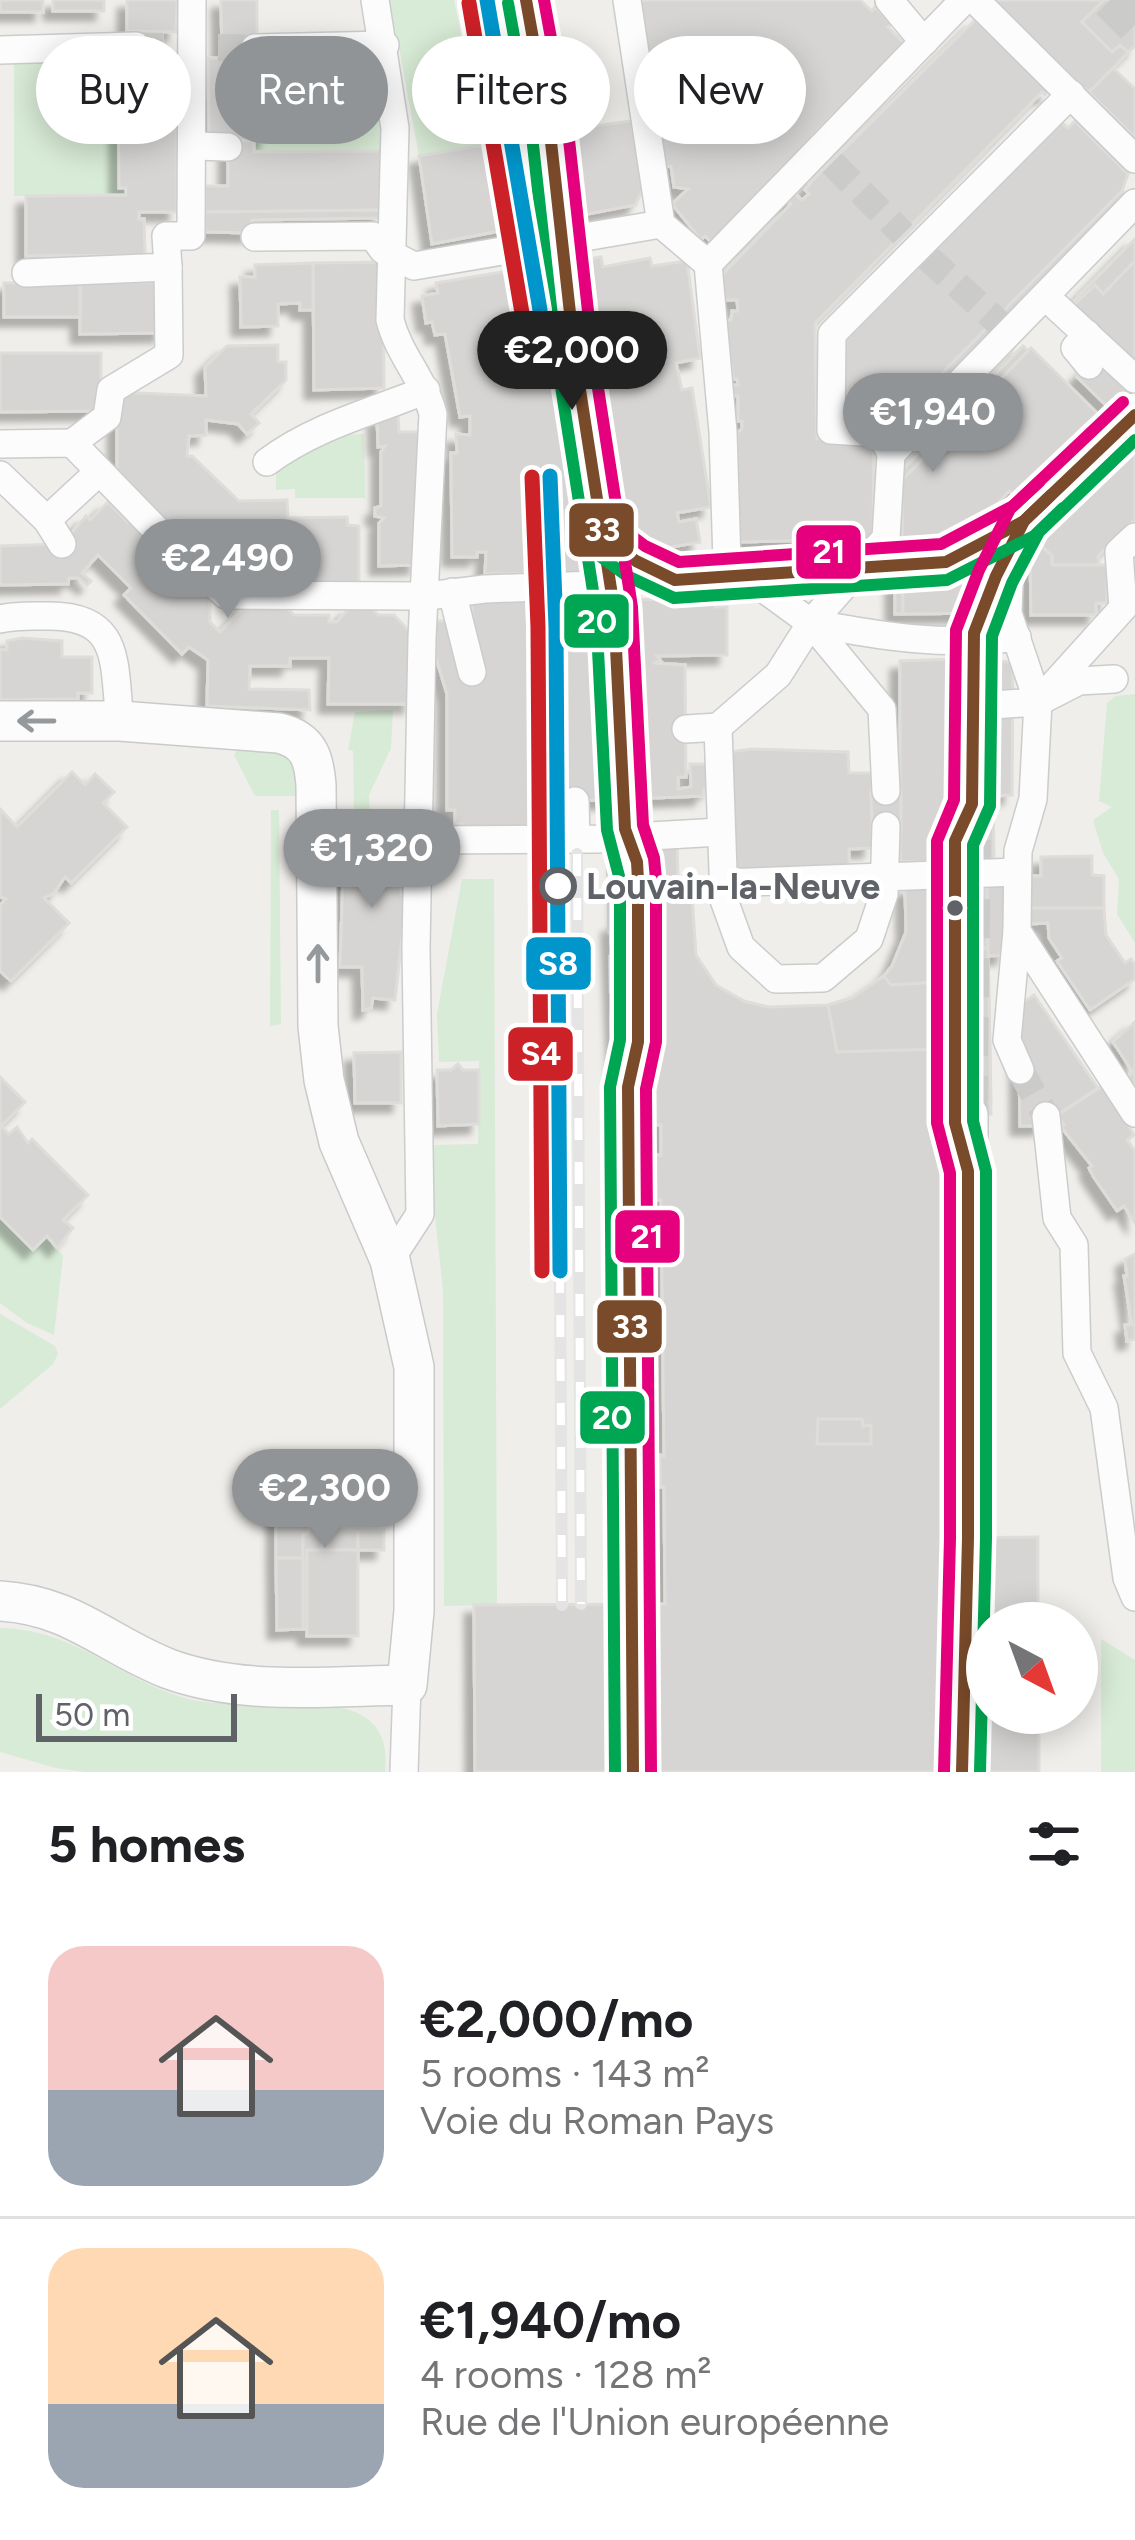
<!DOCTYPE html>
<meta charset="utf-8">
<style>
:root{--surface:#fff;--page:#f6f6f6;--text:#202124;--muted:#757577;--line:#e0e0e0;--accent:#919496}
body{margin:0;font-family:Figtree,sans-serif;background:var(--page);color:var(--text);height:100vh;display:flex;flex-direction:column;font-size:45px;white-space:nowrap}
*{box-sizing:border-box;margin:0}
p{font-size:39px;color:var(--muted)}
.icon{flex:none;width:66px;height:66px;fill:none;stroke:currentColor;stroke-width:2;stroke-linecap:round;stroke-linejoin:round}
.map{position:relative;height:1772px;overflow:hidden}
.panel{display:flex;flex-direction:column;background:var(--surface);flex:1}
.panel>*{flex:none}
.guide{position:absolute;left:36px;top:36px;width:1065px;height:108px;display:flex;gap:24px}
.needle{width:78px;rotate:139deg}
.fabs{position:absolute;left:966px;top:1602px;display:grid;gap:24px}
.fabs a{display:grid;place-items:center;width:132px;height:132px;border-radius:50%;background:var(--surface);box-shadow:0 6px 30px #0003;font-size:60px}
.scale{position:absolute;left:36px;bottom:30px;width:201px;box-sizing:border-box;padding-left:12px;border:6px solid #5f6368;border-top:0;font-size:33px;line-height:42px;white-space:nowrap;color:#5f6368;-webkit-text-stroke:9px #fff;paint-order:stroke}
.price{position:absolute;translate:-50% -102px;padding:0 27px;border-radius:42px;background:var(--accent);color:#fff;font-size:39px;line-height:78px;filter:drop-shadow(0 3px 6px #0008)}
.price::after{content:'';position:absolute;left:50%;top:72px;width:36px;height:27px;margin-left:-18px;background:inherit;clip-path:polygon(0 0,100% 0,50% 100%)}
.price.active{background:#222;color:#fff}
ul{padding:0;list-style:none}
li{display:flex;align-items:center;gap:36px;height:300px;padding:0 48px}
li+li{border-top:3px solid var(--line)}
li span{display:grid;place-items:center;flex:none;width:336px;height:240px;border-radius:36px;color:#555}
li>.icon{margin-inline-start:auto}
span .icon{width:144px;height:144px;fill:#fffc;stroke-width:1}
li b{font-size:51px}
h2{display:flex;justify-content:space-between;align-items:center;height:144px;padding:0 48px;font-size:51px}
.chip{padding:0 42px;border-radius:54px;background:var(--surface);box-shadow:0 6px 30px #0003;font-size:42px;line-height:108px}
.chip.active{background:var(--accent);color:#fff}
.map>svg:first-child{display:block}
.green{fill:#d8ebd6}
.building{fill:#d6d5d3;stroke:#deddd9;stroke-width:3;filter:url(#shadow)}
.lines{fill:none;stroke-linecap:round;stroke-linejoin:round}
.street-tunnel{stroke:#cbcbca;stroke-width:27;stroke-dasharray:27 14;stroke-linecap:butt}
.secondary-tunnel{stroke:#cbcbca;stroke-width:39;stroke-dasharray:39 20;stroke-linecap:butt}
.street-casing{stroke:#cbcccc;stroke-width:30}
.secondary-casing{stroke:#cacacb;stroke-width:42}
.street{stroke:#fdfcfc;stroke-width:27}
.secondary{stroke:#fdfcfc;stroke-width:39}
.rail-casing{stroke:#e4e4e4;stroke-width:12}
.rail{stroke:#fff;stroke-width:8;stroke-dasharray:22;stroke-linecap:butt}
.bus-1-casing{stroke:#fff;stroke-width:21}
.bus-2-casing{stroke:#fff;stroke-width:21}
.bus-3-casing{stroke:#fff;stroke-width:21}
.bus-1{stroke:#7a4b2a;stroke-width:12}
.bus-2{stroke:#00a651;stroke-width:12}
.bus-3{stroke:#e5007d;stroke-width:12}
.rail-1-casing{stroke:#fff;stroke-width:24}
.rail-2-casing{stroke:#fff;stroke-width:24}
.rail-1{stroke:#0096cb;stroke-width:15}
.rail-2{stroke:#cb2127;stroke-width:15}
.oneway{stroke:#96999c}
.stop-dot{fill:#fff;stroke:#5f6368;stroke-width:6}
.bus-dot{fill:#5f6368;stroke:#fff;stroke-width:4.5}
.labels{text-anchor:middle;dominant-baseline:central;stroke-width:10;stroke-linejoin:round;paint-order:stroke}
.stop-label{font-size:36px;font-weight:bold;fill:#5f6368;stroke:#fff;text-anchor:start}
.line-badge{stroke:#fff;stroke-width:4.5}
.badge-label{font-size:33px;text-anchor:middle;font-weight:bold;fill:#fff}
</style>
<div class="map">
<svg width="1135" height="1772" viewBox="0 0 1135 1772">
<defs>
<filter id="shadow"><feDropShadow dx="-9" dy="9" stdDeviation="3" flood-color="#0004"/></filter>
</defs>
<rect width="100%" height="100%" fill="#efeeea"/>
<!-- green -->
<g class="green">
<polygon points="386,0 454,0 484,145 419,156 398,41"/>
<polygon points="118,59 119,187 126,188 126,195 14,196 14,62"/>
<polygon points="376,59 382,151 254,152 254,141 268,140 268,60"/>
<polygon points="364,434 365,498 295,498 295,489 276,490 276,467 338,435"/>
<polygon points="1135,694 1135,943 1117,914 1119,879 1103,853 1093,820 1112,807 1099,801 1107,703 1116,696"/>
<polygon points="393,710 391,748 369,795 370,818 351,818 335,831 334,812 354,809 353,751 348,750 355,712"/>
<polygon points="240,746 269,748 292,760 305,796 255,796 234,755"/>
<polygon points="271,810 279,810 281,1024 270,1026"/>
<polygon points="462,879 494,879 497,1605 444,1606 443,1290 435,1216 432,1145 478,1144 479,1061 439,1062 437,1014"/>
<polygon points="0,1217 33,1249 47,1236 63,1256 54,1335 27,1323 0,1303"/>
<polygon points="0,1314 55,1346 58,1354 53,1364 0,1409"/>
<path d="M0 1628C77 1629 120 1681 189 1699 236 1711 328 1694 363 1716 384 1729 387 1749 385 1772H85L56 1768 0 1752Z"/>
<polygon points="1101,1639 1135,1660 1135,1772 1101,1772"/>
</g>
<!-- building -->
<g class="building">
<rect x="0" y="0" width="43" height="12"/>
<rect x="53" y="0" width="51" height="11"/>
<polygon points="127,0 177,0 176,32 127,31"/>
<polygon points="221,0 257,0 257,45 267,58 268,140 209,141 208,58 222,58"/>
<polygon points="629,0 860,0 872,11 875,7 892,23 888,27 908,47 838,118 834,114 812,136 816,139 712,243 705,236 701,240 672,204 688,189 674,187 671,166 665,167 660,134 665,132 661,113 656,113"/>
<polygon points="991,0 1104,0 1082,22 1112,52 1120,45 1128,52 1089,93"/>
<polygon points="1104,0 1124,0 1135,11 1135,46 1128,52 1120,45 1112,52 1082,22"/>
<polygon points="975,20 1049,91 1045,95 1042,92 815,323 817,439 874,437 873,539 739,542 737,433 742,429 742,421 738,421 738,396 732,396 732,385 738,385 737,379 733,379 725,320 731,320 732,311 738,311 737,300 717,300 719,278 791,204 788,201 795,194 802,200 809,194 805,190 812,181"/>
<polygon points="135,31 162,32 161,59 137,59"/>
<polygon points="118,59 177,59 177,212 139,212 139,219 144,219 145,255 26,256 26,196 126,195 126,188 119,188"/>
<polygon points="1113,68 1135,89 1135,137 1089,92"/>
<polygon points="631,121 644,188 635,205 432,244 419,156 484,145 489,175 566,161 560,131"/>
<polygon points="1075,121 1128,174 1122,191 895,421 840,420 839,346 1062,123 1068,128"/>
<polygon points="560,131 566,161 489,175 484,145"/>
<polygon points="228,141 254,141 254,152 382,151 381,210 205,212 205,186 228,186"/>
<polygon points="1122,191 1128,196 899,428 867,428 867,420 895,421"/>
<polygon points="381,210 380,218 252,220 252,233 205,232 205,212"/>
<polygon points="1135,239 1135,261 1103,294 1095,285 1073,306 1071,304"/>
<polygon points="576,255 578,261 601,257 603,267 650,258 652,266 687,261 700,358 676,363 682,390 692,388 711,507 677,513 679,522 696,519 700,542 599,560 597,545 589,546 588,573 485,574 486,552 477,552 477,557 452,557 451,453 457,453 456,434 470,435 470,416 460,417 445,334 435,335 432,322 426,323 422,296 438,293 436,283 550,264 549,260"/>
<polygon points="1135,261 1135,368 1073,306 1095,285 1103,294"/>
<polygon points="383,262 384,388 314,390 313,263"/>
<polygon points="313,263 313,310 300,310 300,303 278,304 278,326 241,327 240,277 255,277 255,265"/>
<polygon points="80,282 163,282 163,333 80,334"/>
<polygon points="80,282 80,317 4,317 4,283"/>
<polygon points="278,345 278,362 286,362 286,380 251,414 259,423 247,434 238,424 206,420 206,435 189,436 187,456 192,456 239,501 287,500 288,518 347,517 348,525 359,526 359,587 262,587 262,582 216,581 117,476 117,392 206,396 205,367 227,346"/>
<polygon points="1023,346 1028,351 902,480 903,614 895,614 894,479"/>
<polygon points="1031,348 1099,415 1016,498 1009,491 997,504 1004,510 984,530 986,613 903,614 902,480"/>
<polygon points="0,353 101,353 101,411 0,412"/>
<polygon points="1101,353 1135,388 1112,411 1077,377"/>
<polygon points="377,416 398,416 399,432 423,432 417,565 379,566 379,523 384,518 375,516 375,508 381,506 381,452 385,446 378,447"/>
<polygon points="1123,444 1135,457 1135,519 1098,556 1099,565 1052,565 1052,556 1039,544 1038,530"/>
<polygon points="108,502 128,522 133,518 210,599 210,622 220,632 246,605 284,605 294,615 329,615 329,622 337,622 349,608 371,608 378,615 394,615 410,632 412,704 328,704 329,658 290,658 290,666 250,666 249,689 309,690 310,710 207,706 208,660 189,647 182,654 124,595 131,588 98,555 82,573 91,581 87,585 78,578 69,578 68,584 0,585 0,546 62,544 86,516 90,520"/>
<polygon points="1039,544 1052,556 1052,565 1107,565 1107,603 1096,603 1096,615 1031,615 1030,552 1039,552"/>
<polygon points="714,599 715,607 727,607 727,655 657,656 661,661 653,663 685,665 686,777 678,777 678,789 691,787 690,764 710,764 710,789 704,789 703,796 575,801 568,834 461,835 462,824 455,824 455,810 447,810 447,694 429,635 429,621 451,621 473,639 472,601"/>
<polygon points="22,638 62,641 62,657 92,657 92,693 78,693 78,699 0,700 0,650 7,650 7,641"/>
<polygon points="985,658 1013,663 1012,795 993,796 994,861 900,862 900,661"/>
<polygon points="752,749 848,752 849,773 872,773 872,848 849,849 849,870 731,871 729,752"/>
<polygon points="72,772 85,785 95,774 114,792 103,803 127,827 71,883 65,877 54,893 44,898 69,923 11,981 0,971 0,905 6,899 0,897 0,809 17,827"/>
<polygon points="901,791 901,830 872,821 871,792"/>
<polygon points="364,825 381,829 394,853 404,854 401,894 407,894 395,1000 373,998 371,1008 363,1010 362,967 340,967 343,874 350,875 339,862 336,852 347,832"/>
<polygon points="677,844 678,881 691,880 696,955 716,985 744,1001 768,1007 828,1005 852,998 884,976 892,966 906,932 905,887 987,885 991,1114 940,1115 941,1172 945,1172 945,1226 941,1226 943,1538 1038,1537 1038,1623 987,1623 987,1713 1039,1713 1039,1772 475,1772 474,1605 665,1604 664,1487 660,1487 660,1455 664,1456 661,1200 656,1200 655,1155 661,1155 661,1125 619,1124 611,934 611,924 619,923 621,847"/>
<polygon points="1092,856 1092,875 1104,876 1104,908 1030,908 1029,876 1041,876 1041,857"/>
<polygon points="1006,882 1005,955 988,956 987,885"/>
<polygon points="1030,908 1104,908 1106,935 1125,963 1131,959 1135,965 1135,979 1090,1010 1057,961 1062,958 1049,938 1048,923 1030,924"/>
<polygon points="988,948 991,1102 945,1104 945,1097 940,1097 939,1049 837,1052 828,1005 852,998 884,976 891,985 938,982 937,950"/>
<polygon points="1034,995 1098,1088 1041,1126 1020,1126 1018,1006"/>
<polygon points="1135,1022 1135,1090 1124,1079 1133,1072 1113,1042"/>
<polygon points="401,1052 401,1103 355,1103 354,1053"/>
<polygon points="458,1064 463,1070 479,1070 479,1124 438,1126 437,1070 451,1070"/>
<polygon points="0,1077 25,1102 1,1126 9,1134 17,1127 28,1143 32,1139 88,1195 63,1220 73,1228 57,1248 47,1236 33,1250 0,1217"/>
<polygon points="1105,1084 1134,1135 1127,1140 1135,1151 1135,1223 1124,1206 1117,1211 1093,1176 1089,1168 1092,1166 1061,1127 1064,1125 1058,1115"/>
<polygon points="1135,1254 1135,1339 1127,1341 1125,1325 1132,1325 1124,1276 1127,1276 1125,1259"/>
<polygon points="818,1419 862,1419 863,1426 871,1425 871,1444 817,1444"/>
<polygon points="276,1480 308,1480 308,1534 303,1534 303,1558 276,1558"/>
<polygon points="308,1530 358,1530 358,1550 307,1550 307,1629 303,1629 303,1534 308,1534"/>
<rect x="358" y="1530" width="26" height="20"/>
<rect x="307" y="1550" width="51" height="86"/>
<polygon points="276,1558 303,1558 303,1629 277,1630"/>
</g>
<g class="lines">
<!-- street-tunnel -->
<g class="street-tunnel">
<polyline points="136,46 255,48"/>
<polyline points="832,163 903,234"/>
<polyline points="927,257 1001,325"/>
<polyline points="1020,1070 1046,1116"/>
</g>
<!-- secondary-tunnel -->
<g class="secondary-tunnel">
<polyline points="1110,0 1135,25"/>
<polyline points="550,133 575,358 614,608 622,706 631,1126"/>
<polyline points="601,535 636,561 675,580 946,562 1027,518"/>
<polyline points="968,1115 974,633 1019,530"/>
<polyline points="633,1772 634,1604"/>
<polyline points="962,1772 968,1538"/>
</g>
<defs>
<g id="street">
<path d="M375 0 395 128 390 320C399 355 424 379 433 414L422 638 416 948 420 1214 390 1260"/>
<polyline points="627,0 661,224 708,264 723,432 727,562"/>
<polyline points="889,0 924,42"/>
<polyline points="975,0 1135,159"/>
<polyline points="255,48 385,45"/>
<polyline points="0,50 136,46"/>
<polyline points="194,146 228,147"/>
<polyline points="255,237 373,236 383,250 414,266 661,224"/>
<polyline points="708,264 964,0"/>
<polyline points="26,273 168,267 166,236 191,236 192,0"/>
<polyline points="1046,297 1135,379"/>
<polyline points="1087,334 1075,348 1089,365"/>
<polyline points="1135,407 1011,532 1008,613 1038,702 1033,799 1018,851 1017,931 1135,1113"/>
<polyline points="72,443 107,417 111,390 169,355 168,267"/>
<polyline points="0,444 72,443 176,550 226,595 427,596 485,589 595,585 727,562 811,623 886,538 891,454 1135,203"/>
<polyline points="891,454 881,433 831,430 832,334 1071,94"/>
<path d="M267 462C315 426 372 412 426 390"/>
<polyline points="0,475 47,520 62,544"/>
<polyline points="47,520 89,481"/>
<polyline points="452,592 472,672"/>
<path d="M0 619C15 615 31 616 47 616 123 615 113 664 120 721"/>
<path d="M811 623C880 636 946 647 1017 637"/>
<polyline points="811,623 882,709 886,791"/>
<polyline points="1038,702 1123,608 1119,552 1135,537"/>
<polyline points="993,705 1038,702 1079,681 1114,679"/>
<polyline points="718,727 778,675 811,623"/>
<polyline points="686,729 718,727 724,900 741,947 776,979 823,978 869,939 884,894 886,826"/>
<polyline points="575,801 576,838"/>
<polyline points="419,836 431,840 598,839 720,832"/>
<polyline points="722,883 1017,872"/>
<polyline points="1017,931 1007,1040 1020,1070"/>
<polyline points="1046,1116 1057,1218 1074,1245 1077,1353 1104,1408 1127,1578 1135,1597"/>
<polyline points="404,1772 407,1685"/>
</g>
<g id="secondary">
<polyline points="526,0 550,133"/>
<path d="M0 721H120L279 733C308 740 314 757 316 785L318 1026 324 1080 339 1142 390 1260 414 1367V1611L407 1685C330 1686 243 1696 169 1669 107 1645 72 1605 0 1601"/>
<polyline points="631,1126 634,1604"/>
<polyline points="968,1538 968,1115"/>
</g>
</defs>
<!-- street casing -->
<use href="#street" class="street-casing"/>
<!-- secondary casing -->
<use href="#secondary" class="secondary-casing"/>
<!-- street -->
<use href="#street" class="street"/>
<!-- secondary -->
<use href="#secondary" class="secondary"/>
<defs>
<g id="rail">
<polyline points="577,854 581,1604"/>
<polyline points="560,1271 562,1605"/>
</g>
</defs>
<!-- rail casing -->
<use href="#rail" class="rail-casing"/>
<!-- rail -->
<use href="#rail" class="rail"/>
<defs>
<g id="bus-1">
<polyline points="526,0 550,133 575,358 614,608 625,829 637,862 638,880 638,1042 628,1087 633,1772"/>
<polyline points="601,535 636,561 675,580 946,562 1024,521 1051,495"/>
<polyline points="962,1772 968,1538 968,1171 955,1123 955,841 972,804 974,633 996,576 1024,521 1135,415"/>
</g>
<g id="bus-2">
<polyline points="508,3 532,136 557,361 596,610 607,830 620,880 620,1040 610,1087 615,1772"/>
<polyline points="590,549 627,576 674,598 947,580 1034,536 1063,508"/>
<polyline points="980,1772 986,1538 986,1171 973,1121 973,845 990,806 992,636 1012,583 1039,532 1135,440"/>
</g>
<g id="bus-3">
<polyline points="544,0 568,131 593,356 632,607 643,825 654,858 656,879 656,1042 646,1089 651,1772"/>
<polyline points="612,521 645,546 679,562 941,544 1013,506 1039,482"/>
<polyline points="944,1772 950,1538 950,1173 937,1123 937,841 954,800 956,630 979,570 1010,509 1123,402"/>
</g>
</defs>
<!-- bus-1 casing -->
<use href="#bus-1" class="bus-1-casing"/>
<!-- bus-2 casing -->
<use href="#bus-2" class="bus-2-casing"/>
<!-- bus-3 casing -->
<use href="#bus-3" class="bus-3-casing"/>
<!-- bus-1 -->
<use href="#bus-1" class="bus-1"/>
<!-- bus-2 -->
<use href="#bus-2" class="bus-2"/>
<!-- bus-3 -->
<use href="#bus-3" class="bus-3"/>
<defs>
<g id="rail-1">
<polyline points="487,0 540,310"/>
<polyline points="550,476 556,627 560,1271"/>
</g>
<g id="rail-2">
<polyline points="469,3 522,313"/>
<polyline points="532,477 538,627 542,1271"/>
</g>
</defs>
<!-- rail-1 casing -->
<use href="#rail-1" class="rail-1-casing"/>
<!-- rail-2 casing -->
<use href="#rail-2" class="rail-2-casing"/>
<!-- rail-1 -->
<use href="#rail-1" class="rail-1"/>
<!-- rail-2 -->
<use href="#rail-2" class="rail-2"/>
</g>
<!-- one-way arrows -->
<defs><path id="oneway-shaft" d="M-6 0H5M1.5-3L5.5 0L1.5 3" fill="none" stroke-width="1.6" stroke-linecap="round" stroke-linejoin="round" transform="scale(3)"/></defs>
<g class="oneway">
<use href="#oneway-shaft" transform="translate(36 721) rotate(-180)"/>
<use href="#oneway-shaft" transform="translate(318 963) rotate(-90)"/>
</g>
<!-- markers -->
<circle class="stop-dot" cx="558" cy="886" r="16"/>
<circle class="bus-dot" cx="955" cy="908" r="10"/>
<g class="labels">
<!-- stop labels -->
<g class="stop-label">
<text x="586" y="886">Louvain-la-Neuve</text>
</g>
</g>
<g class="line-badge">
<rect x="567" y="501" width="69" height="58" rx="12" fill="#7a4b2a"/>
<rect x="794" y="523" width="69" height="58" rx="12" fill="#e5007d"/>
<rect x="562" y="592" width="69" height="58" rx="12" fill="#00a651"/>
<rect x="524" y="935" width="69" height="57" rx="12" fill="#0096cb"/>
<rect x="506" y="1025" width="69" height="58" rx="12" fill="#cb2127"/>
<rect x="613" y="1208" width="69" height="57" rx="12" fill="#e5007d"/>
<rect x="595" y="1298" width="69" height="57" rx="12" fill="#7a4b2a"/>
<rect x="578" y="1389" width="69" height="57" rx="12" fill="#00a651"/>
</g>
<g class="badge-label">
<text x="602" y="541">33</text>
<text x="829" y="563">21</text>
<text x="597" y="633">20</text>
<text x="558" y="975">S8</text>
<text x="541" y="1065">S4</text>
<text x="647" y="1248">21</text>
<text x="630" y="1338">33</text>
<text x="612" y="1429">20</text>
</g>
</svg>
<div class="fabs">
<a><svg class="needle" viewBox="-14 -14 28 28"><path d="M0-13l5 13h-10z" fill="#e53935"/><path d="M0 13l5-13h-10z" fill="#757577"/></svg></a>
</div>
<div class="scale">50 m</div>
<b class="price active" style="left:572px;top:413px">€2,000</b>
<b class="price" style="left:933px;top:475px">€1,940</b>
<b class="price" style="left:228px;top:621px">€2,490</b>
<b class="price" style="left:372px;top:911px">€1,320</b>
<b class="price" style="left:325px;top:1551px">€2,300</b>
<div class="guide">
<a class="chip">Buy</a>
<a class="chip active">Rent</a>
<a class="chip">Filters</a>
<a class="chip">New</a>
</div>
</div>
<section class="panel">
<h2>5 homes<svg class="icon" aria-label="filters" viewBox="0 0 24 24"><path d="M4 7h16M4 17h16"/><circle cx="9" cy="7" r="2"/><circle cx="15" cy="17" r="2"/></svg></h2>
<ul>
<li><span style="background:linear-gradient(#f6c9c9 60%,#9aa5b1 0)"><svg class="icon" aria-label="home" viewBox="0 0 24 24"><path d="M3 11l9-7 9 7M6 9v11h12V9"/></svg></span><div><b>€2,000/mo</b><p>5 rooms · 143 m²</p><p>Voie du Roman Pays</p></div></li>
<li><span style="background:linear-gradient(#ffd9b3 65%,#9aa5b1 0)"><svg class="icon" aria-label="home" viewBox="0 0 24 24"><path d="M3 11l9-7 9 7M6 9v11h12V9"/></svg></span><div><b>€1,940/mo</b><p>4 rooms · 128 m²</p><p>Rue de l'Union européenne</p></div></li>
</ul>
</section>
